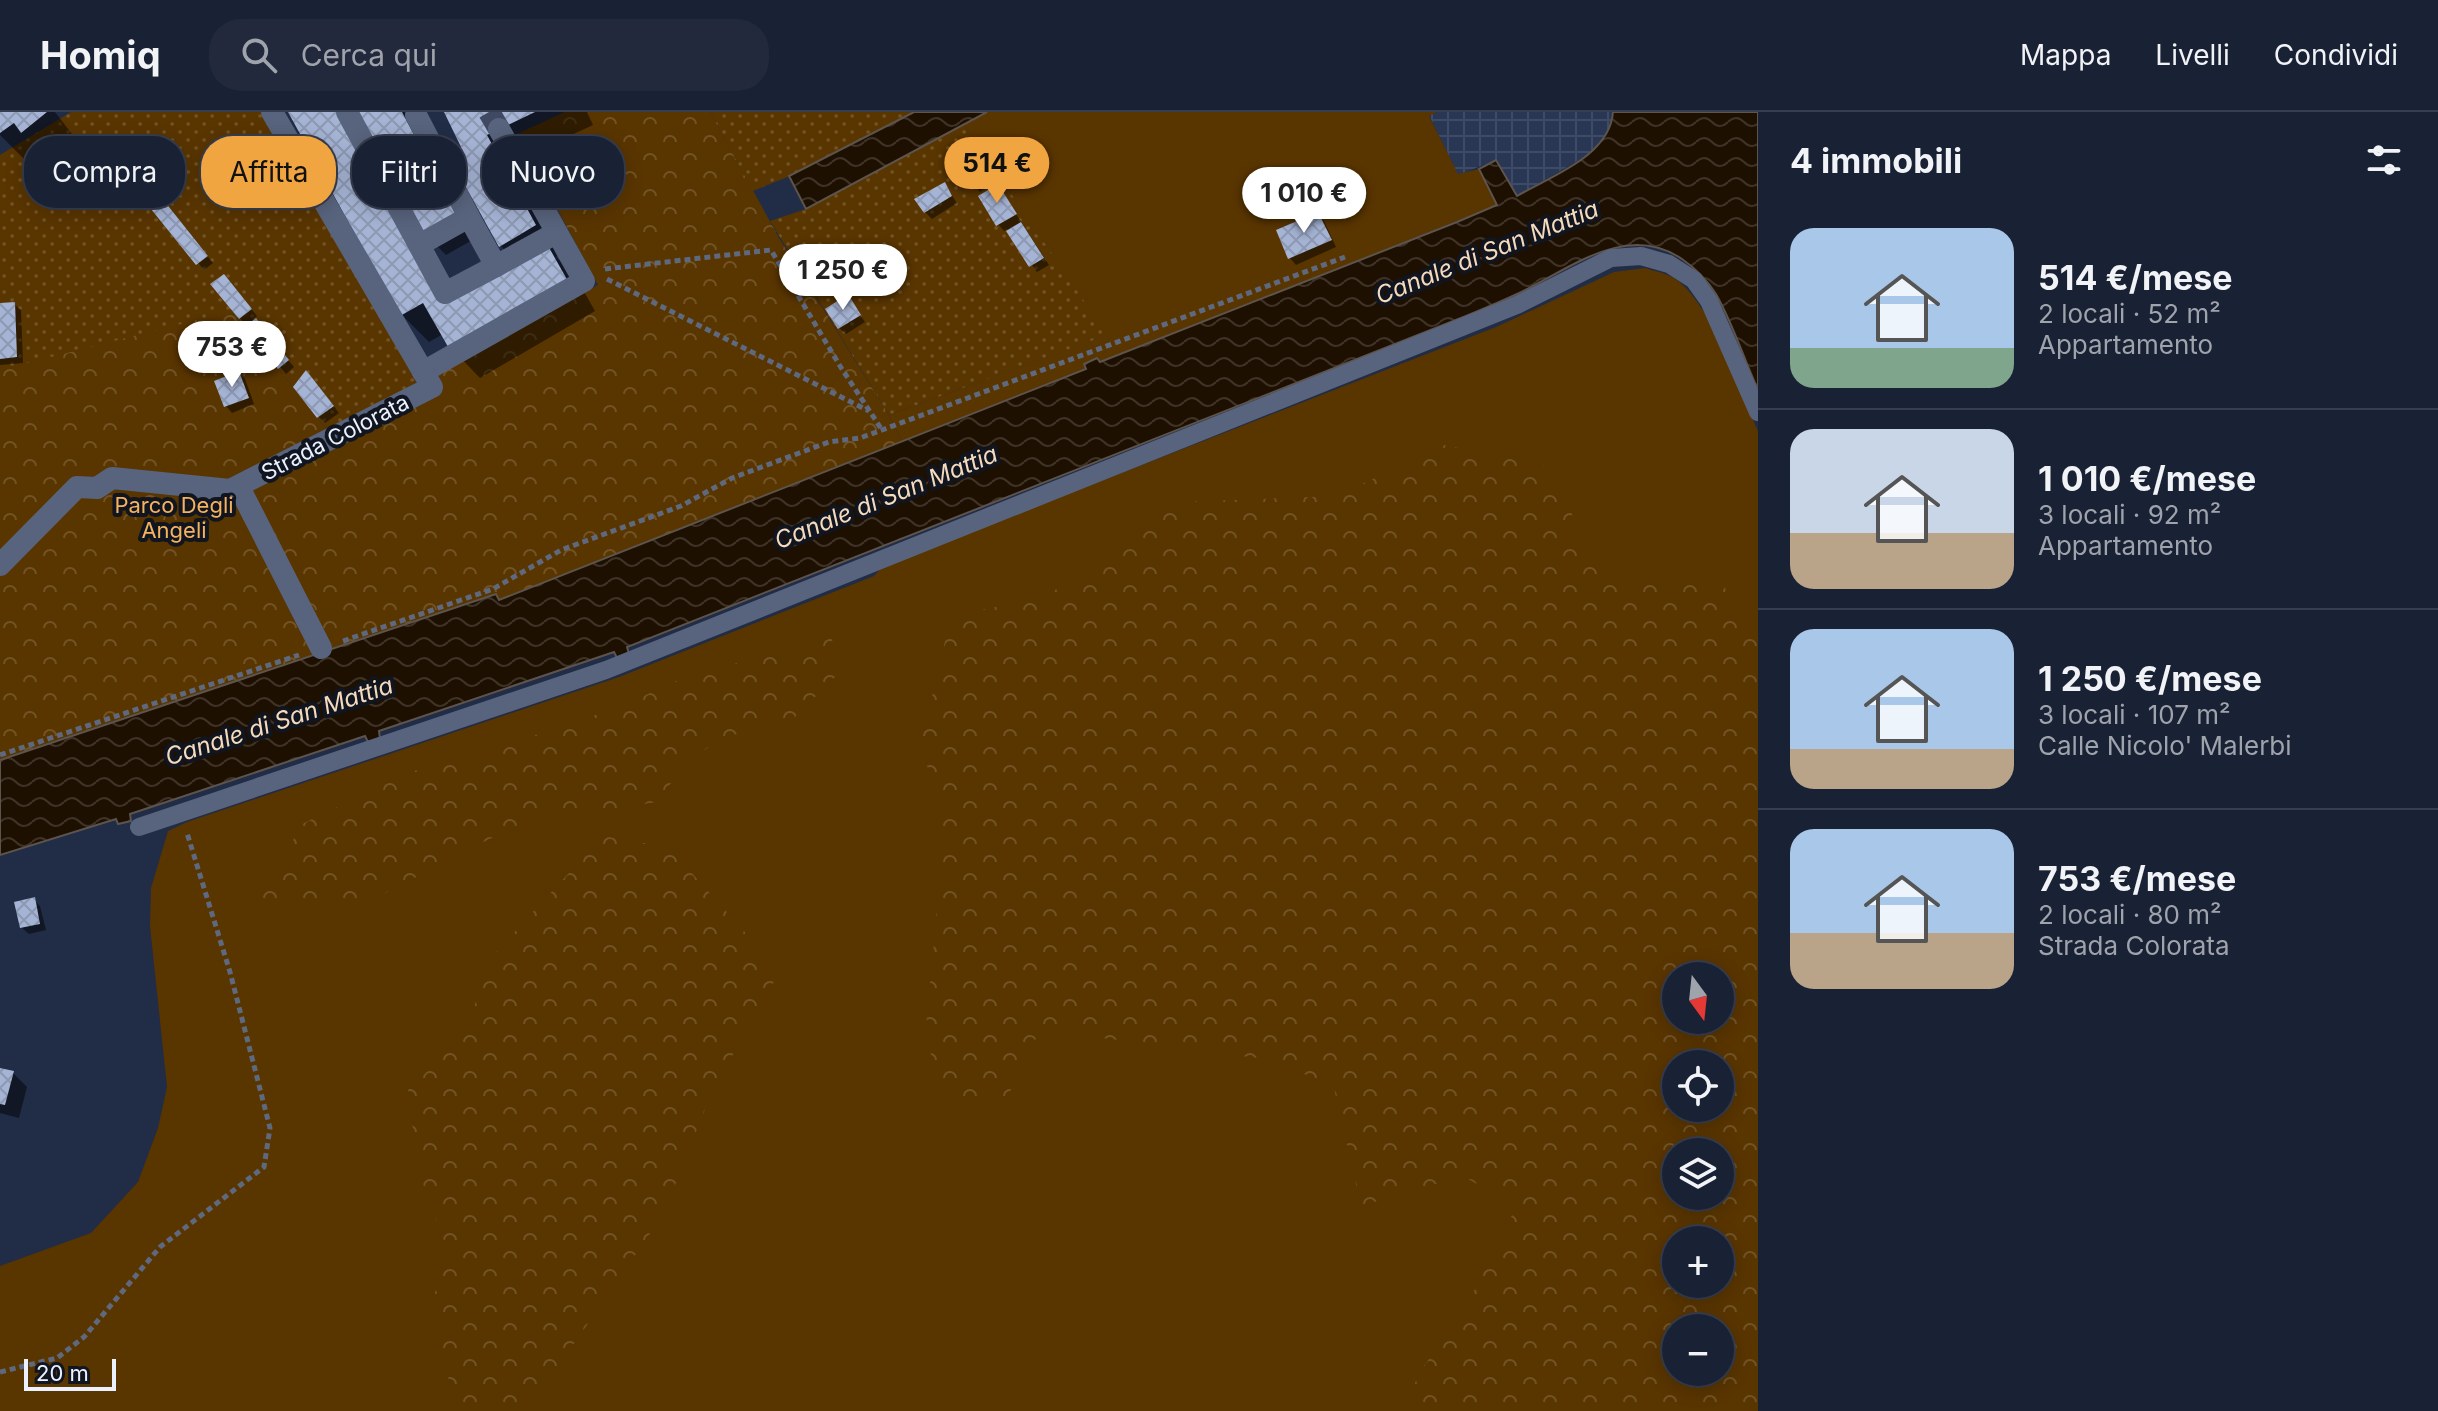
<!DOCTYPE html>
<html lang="it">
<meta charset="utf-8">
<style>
:root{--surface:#192134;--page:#22293c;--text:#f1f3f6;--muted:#9fa3ac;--line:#373e4f;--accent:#f1a540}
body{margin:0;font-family:Inter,sans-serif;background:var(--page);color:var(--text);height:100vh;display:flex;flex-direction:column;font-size:30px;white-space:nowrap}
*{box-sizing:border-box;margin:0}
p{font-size:26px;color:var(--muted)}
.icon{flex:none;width:44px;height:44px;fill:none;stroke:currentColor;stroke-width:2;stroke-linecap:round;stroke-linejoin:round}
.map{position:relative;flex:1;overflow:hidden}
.details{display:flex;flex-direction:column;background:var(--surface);width:680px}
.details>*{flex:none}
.hud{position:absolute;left:24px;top:24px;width:760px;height:72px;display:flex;gap:16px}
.needle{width:52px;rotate:165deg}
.tools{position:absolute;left:1662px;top:850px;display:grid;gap:16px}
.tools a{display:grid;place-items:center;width:72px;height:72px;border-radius:50%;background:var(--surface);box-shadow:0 4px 20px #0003,0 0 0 2px var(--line);font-size:40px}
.scale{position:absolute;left:24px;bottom:20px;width:92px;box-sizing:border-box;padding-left:8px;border:4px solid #ebf1ff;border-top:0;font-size:22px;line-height:28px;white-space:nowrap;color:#ebf1ff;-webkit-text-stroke:6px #101520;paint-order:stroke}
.price{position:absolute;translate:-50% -68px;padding:0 18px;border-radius:28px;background:#fff;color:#222;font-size:26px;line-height:52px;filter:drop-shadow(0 2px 4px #0008)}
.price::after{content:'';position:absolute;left:50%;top:48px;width:24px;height:18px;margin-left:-12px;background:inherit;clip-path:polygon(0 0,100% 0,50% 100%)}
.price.on{background:var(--accent);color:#111}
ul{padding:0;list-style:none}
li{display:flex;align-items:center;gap:24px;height:200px;padding:0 32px}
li+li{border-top:2px solid var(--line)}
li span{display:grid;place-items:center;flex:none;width:224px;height:160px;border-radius:24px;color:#555}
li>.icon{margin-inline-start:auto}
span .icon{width:96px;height:96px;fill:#fffc;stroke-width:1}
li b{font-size:34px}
h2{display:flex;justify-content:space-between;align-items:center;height:96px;padding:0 32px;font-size:34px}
.tag{padding:0 28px;border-radius:32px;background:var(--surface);box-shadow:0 4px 20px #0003,0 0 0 2px var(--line);font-size:28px;line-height:72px}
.tag.on{background:var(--accent);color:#111}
header{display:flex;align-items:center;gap:48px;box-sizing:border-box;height:112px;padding:0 40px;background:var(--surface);border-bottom:2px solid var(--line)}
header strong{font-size:38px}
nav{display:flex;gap:44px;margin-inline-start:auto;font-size:28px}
.search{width:560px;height:72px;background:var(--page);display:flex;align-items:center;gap:20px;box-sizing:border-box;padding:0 28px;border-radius:32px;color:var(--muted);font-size:30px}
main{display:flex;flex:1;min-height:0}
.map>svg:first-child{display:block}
.industrial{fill:url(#industrial-grid)}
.grass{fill:#593500;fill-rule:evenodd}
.forest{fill:url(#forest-crowns);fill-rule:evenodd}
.garden{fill:url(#garden-dots)}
.water{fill:url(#water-waves);stroke:#5c544d;stroke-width:2}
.shadow{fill:#0007}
.building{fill:url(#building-cross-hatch)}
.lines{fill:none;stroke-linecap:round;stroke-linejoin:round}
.pedestrian-tunnel{stroke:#3f4a62;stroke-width:22;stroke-dasharray:22 11;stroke-linecap:butt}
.path{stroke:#5e687e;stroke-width:5;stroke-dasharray:6 4;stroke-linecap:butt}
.service{stroke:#58637d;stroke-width:18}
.pedestrian{stroke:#58637d;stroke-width:22}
.labels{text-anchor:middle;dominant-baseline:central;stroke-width:8;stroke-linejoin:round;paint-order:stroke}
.street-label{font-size:22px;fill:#ebf1ff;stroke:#101520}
.park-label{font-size:22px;fill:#f5b25f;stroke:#101520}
.water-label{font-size:24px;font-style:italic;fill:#f6dabc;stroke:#101520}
</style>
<header>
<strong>Homiq</strong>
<div class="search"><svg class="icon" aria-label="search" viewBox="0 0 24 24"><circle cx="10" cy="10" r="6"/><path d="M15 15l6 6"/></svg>Cerca qui</div>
<nav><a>Mappa</a><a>Livelli</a><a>Condividi</a></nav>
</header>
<main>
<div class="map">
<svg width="1758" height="1299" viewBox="0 0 1758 1299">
<defs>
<pattern id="industrial-grid" width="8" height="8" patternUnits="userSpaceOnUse" patternTransform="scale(2)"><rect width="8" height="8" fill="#293755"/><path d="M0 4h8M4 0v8" fill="none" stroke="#3e4b66"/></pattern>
<pattern id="forest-crowns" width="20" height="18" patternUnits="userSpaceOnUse" patternTransform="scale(2)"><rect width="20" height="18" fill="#593500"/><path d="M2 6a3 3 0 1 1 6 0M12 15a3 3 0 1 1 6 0" fill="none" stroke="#715326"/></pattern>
<pattern id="garden-dots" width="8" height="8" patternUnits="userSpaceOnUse" patternTransform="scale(2)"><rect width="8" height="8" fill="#593500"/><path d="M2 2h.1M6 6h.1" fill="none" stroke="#715326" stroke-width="1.8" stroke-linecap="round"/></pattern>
<pattern id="water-waves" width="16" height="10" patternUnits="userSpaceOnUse" patternTransform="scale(2)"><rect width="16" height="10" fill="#1e1001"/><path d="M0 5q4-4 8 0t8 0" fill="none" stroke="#3f3327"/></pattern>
<pattern id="building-cross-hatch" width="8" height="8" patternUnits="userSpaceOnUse" patternTransform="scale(2)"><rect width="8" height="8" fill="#a5b3d4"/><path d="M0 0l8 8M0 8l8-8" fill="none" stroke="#8d98b2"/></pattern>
</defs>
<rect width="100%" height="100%" fill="#212c46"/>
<!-- industrial -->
<polygon class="industrial" points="1437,0 1613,0 1610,18 1605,28 1594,39 1517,84 1496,48 1458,63 1429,3"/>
<!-- grass -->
<g class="grass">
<polygon points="987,0 1437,0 1429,4 1458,62 1479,57 1497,93 1099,251 1097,247 1085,251 1087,257 902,330 889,303 1106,223 964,12"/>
<path d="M1645 156C1654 159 1666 161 1674 166 1711 190 1740 278 1758 319V1299H0V1154L91 1121 138 1070 158 1016 167 975 150 814 151 776 168 719 187 710 619 565 874 464 883 454 1496 215 1614 160ZM1676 864H1720V908H1676ZM1676 952H1720V996H1676ZM1676 1040H1720V1084H1676ZM1676 1128H1720V1172H1676ZM1676 1216H1720V1260H1676Z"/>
</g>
<!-- forest -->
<g class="forest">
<polygon points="565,0 710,0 779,126 889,303 902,330 499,488 496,482 0,648 0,61 232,199 329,320 598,173 517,22"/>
<path d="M1444 333 1550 355 1602 467 1722 471 1758 532V1299H1404L1419 1261 1467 1193 1516 1095 1463 1064 1361 1094 1333 972 1257 946 1040 918 1004 992 944 983 925 924 936 809 939 698 921 631 951 504 1045 485 1180 390 1337 384ZM1720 864V908H1676V864ZM1720 952V996H1676V952ZM1676 1040H1720V1084H1676ZM1720 1128V1172H1676V1128ZM1720 1216V1260H1676V1216Z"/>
<polygon points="832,526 835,565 791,609 721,626 687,651 656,690 592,701 554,700 513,715 366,791 260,788 302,712 410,660 491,638 619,595 688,564"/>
<polygon points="603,724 673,736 690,759 780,859 711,982 664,1101 547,1271 522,1299 468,1299 444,1259 435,1180 450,1145 418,1058 408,978 468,920 485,852"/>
</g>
<!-- garden -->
<g class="garden">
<polygon points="71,0 265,0 419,269 329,320 232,199 0,258 0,43"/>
<polygon points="710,0 915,0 790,64 753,79"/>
<polygon points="964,12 1107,223 889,303 770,109 806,97"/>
</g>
<!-- water -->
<g class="water">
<polygon points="914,0 987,0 806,97 789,64"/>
<path d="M1613 0H1758V278C1744 247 1733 212 1716 182 1707 168 1695 156 1682 147 1625 109 1569 158 1517 182 1500 190 1483 197 1466 204L627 535 629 542 617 546 614 540 379 619 380 627 368 630 365 624 130 702 131 709 118 712 116 707 0 743V648L496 482 499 488 1086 257 1084 252 1097 246 1100 250 1457 110 1497 93 1479 57 1496 48 1517 84C1551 64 1610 44 1613 0Z"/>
</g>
<!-- shadow -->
<g class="shadow">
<polygon points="0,0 55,0 75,26 50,47 41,38 26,49 0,23"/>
<polygon points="290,0 453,189 518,152 501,134 450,42 463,36 446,0 587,0 593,13 513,50 562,141 556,145 574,162 595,199 480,266 453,238 443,222 429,230 402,203"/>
<polygon points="360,0 409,0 476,126 446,143 425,122"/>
<polygon points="970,30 997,70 980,80 974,73"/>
<polygon points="141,60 213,151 204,158 125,61"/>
<polygon points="944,72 957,91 932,107 925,100"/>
<polygon points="998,74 1049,153 1037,160 1007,117 1004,119 998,112"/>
<polygon points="1318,103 1324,109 1336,135 1296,153 1290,146 1279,120"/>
<polygon points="230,171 257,204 253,207 294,255 286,262 240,206"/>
<polygon points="848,185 865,210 846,222 839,216"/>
<polygon points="14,192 21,198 23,251 0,253 0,193"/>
<polygon points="238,261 245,267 254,292 232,301 226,294"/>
<polygon points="313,267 339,301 325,311 318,304"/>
<polygon points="34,788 40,794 46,818 29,822 22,816"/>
<polygon points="0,958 13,961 27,975 19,1006 0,1001"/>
</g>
<!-- building -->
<g class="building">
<polygon points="0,0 47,0 21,21 14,11 0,21"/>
<polygon points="288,0 337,0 444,192 547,132 569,171 451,240 423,191 400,204"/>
<polygon points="358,0 402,0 457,105 423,123"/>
<polygon points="444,0 535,0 487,23 536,113 499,135 447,41 461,35"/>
<polygon points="971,27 992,63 973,75 951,40"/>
<polygon points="134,51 208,144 196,153 122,61"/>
<polygon points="945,70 952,84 924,101 914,87"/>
<polygon points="998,72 1017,102 996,114 978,84"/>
<polygon points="1318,100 1332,128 1288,147 1276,118"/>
<polygon points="1021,110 1044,146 1029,155 1006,119"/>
<polygon points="224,162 252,197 239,207 210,172"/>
<polygon points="848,182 861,203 838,217 825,197"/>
<polygon points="15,190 17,245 0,247 0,191"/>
<polygon points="256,206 289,248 278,257 245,215"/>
<polygon points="306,258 334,294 317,306 293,275"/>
<polygon points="239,259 249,286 224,295 214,269"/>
<polygon points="35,785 40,812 20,816 14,790"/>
<polygon points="0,956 14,959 5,993 0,992"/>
</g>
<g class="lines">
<!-- pedestrian-tunnel -->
<polyline class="pedestrian-tunnel" points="489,0 499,17"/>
<!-- path -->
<g class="path">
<polyline points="605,157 771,138 840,254 882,318"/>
<polyline points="607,167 869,299"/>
<polyline points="343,529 493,477 561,438 681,394 732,366 829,330 860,326 882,318 1345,145"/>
<polyline points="0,643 299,543"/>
<polyline points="0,1260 57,1246 84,1225 160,1135 264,1055 270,1016 230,860 187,721"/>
</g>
<!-- service -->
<polyline class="service" points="139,715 606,558 1517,193 1611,146 1641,144 1669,152 1694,168 1709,189 1758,300"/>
<!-- pedestrian -->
<g class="pedestrian">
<polyline points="347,0 445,181 496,154 469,105 419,133"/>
<polyline points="416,3 469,105"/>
<polyline points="496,154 556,121"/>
<polyline points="423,260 584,169 499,17"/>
<polyline points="239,375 321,536"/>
<polyline points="0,453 77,375 97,376 112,366 230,378 432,275 272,0"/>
</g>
</g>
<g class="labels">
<!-- street labels -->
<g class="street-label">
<text transform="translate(335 325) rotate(-27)">Strada Colorata</text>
</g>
<!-- park labels -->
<g class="park-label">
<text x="174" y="393">Parco Degli<tspan x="174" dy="25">Angeli</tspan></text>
</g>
<!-- water labels -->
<g class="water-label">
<text transform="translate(1487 140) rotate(-22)">Canale di San Mattia</text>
<text transform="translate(886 385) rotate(-22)">Canale di San Mattia</text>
<text transform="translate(279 609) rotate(-18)">Canale di San Mattia</text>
</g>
</g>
</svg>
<div class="tools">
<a><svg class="needle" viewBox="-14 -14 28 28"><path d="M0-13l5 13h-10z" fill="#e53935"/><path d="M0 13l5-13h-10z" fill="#9fa3ac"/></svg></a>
<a><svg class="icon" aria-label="locate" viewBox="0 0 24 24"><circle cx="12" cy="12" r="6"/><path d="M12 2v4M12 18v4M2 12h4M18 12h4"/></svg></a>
<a><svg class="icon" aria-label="layers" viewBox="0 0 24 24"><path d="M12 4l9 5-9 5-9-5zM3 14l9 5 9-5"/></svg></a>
<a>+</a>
<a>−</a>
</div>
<div class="scale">20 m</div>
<b class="price on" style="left:997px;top:93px">514 €</b>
<b class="price" style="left:1304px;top:123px">1 010 €</b>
<b class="price" style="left:843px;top:200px">1 250 €</b>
<b class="price" style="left:232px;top:277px">753 €</b>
<div class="hud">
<a class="tag">Compra</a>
<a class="tag on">Affitta</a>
<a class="tag">Filtri</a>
<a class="tag">Nuovo</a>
</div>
</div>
<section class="details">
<h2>4 immobili<svg class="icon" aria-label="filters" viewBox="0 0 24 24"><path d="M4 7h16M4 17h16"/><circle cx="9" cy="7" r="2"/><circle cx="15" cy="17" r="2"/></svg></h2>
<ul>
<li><span style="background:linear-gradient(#a9c7e8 75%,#7fa58c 0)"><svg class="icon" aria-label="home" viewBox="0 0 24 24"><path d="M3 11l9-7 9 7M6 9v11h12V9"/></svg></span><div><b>514 €/mese</b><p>2 locali · 52 m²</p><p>Appartamento</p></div></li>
<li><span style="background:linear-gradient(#c9d6e8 65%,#b9a48a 0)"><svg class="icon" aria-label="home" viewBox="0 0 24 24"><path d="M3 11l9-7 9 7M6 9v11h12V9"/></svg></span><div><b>1 010 €/mese</b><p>3 locali · 92 m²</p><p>Appartamento</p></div></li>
<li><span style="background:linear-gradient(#a9c7e8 75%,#b9a48a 0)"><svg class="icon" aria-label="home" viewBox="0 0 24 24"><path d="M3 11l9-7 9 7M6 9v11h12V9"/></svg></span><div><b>1 250 €/mese</b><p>3 locali · 107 m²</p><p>Calle Nicolo' Malerbi</p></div></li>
<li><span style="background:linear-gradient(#a9c7e8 65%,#b9a48a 0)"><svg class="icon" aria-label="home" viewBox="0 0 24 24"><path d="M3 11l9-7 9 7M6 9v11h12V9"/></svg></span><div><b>753 €/mese</b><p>2 locali · 80 m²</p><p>Strada Colorata</p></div></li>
</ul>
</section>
</main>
